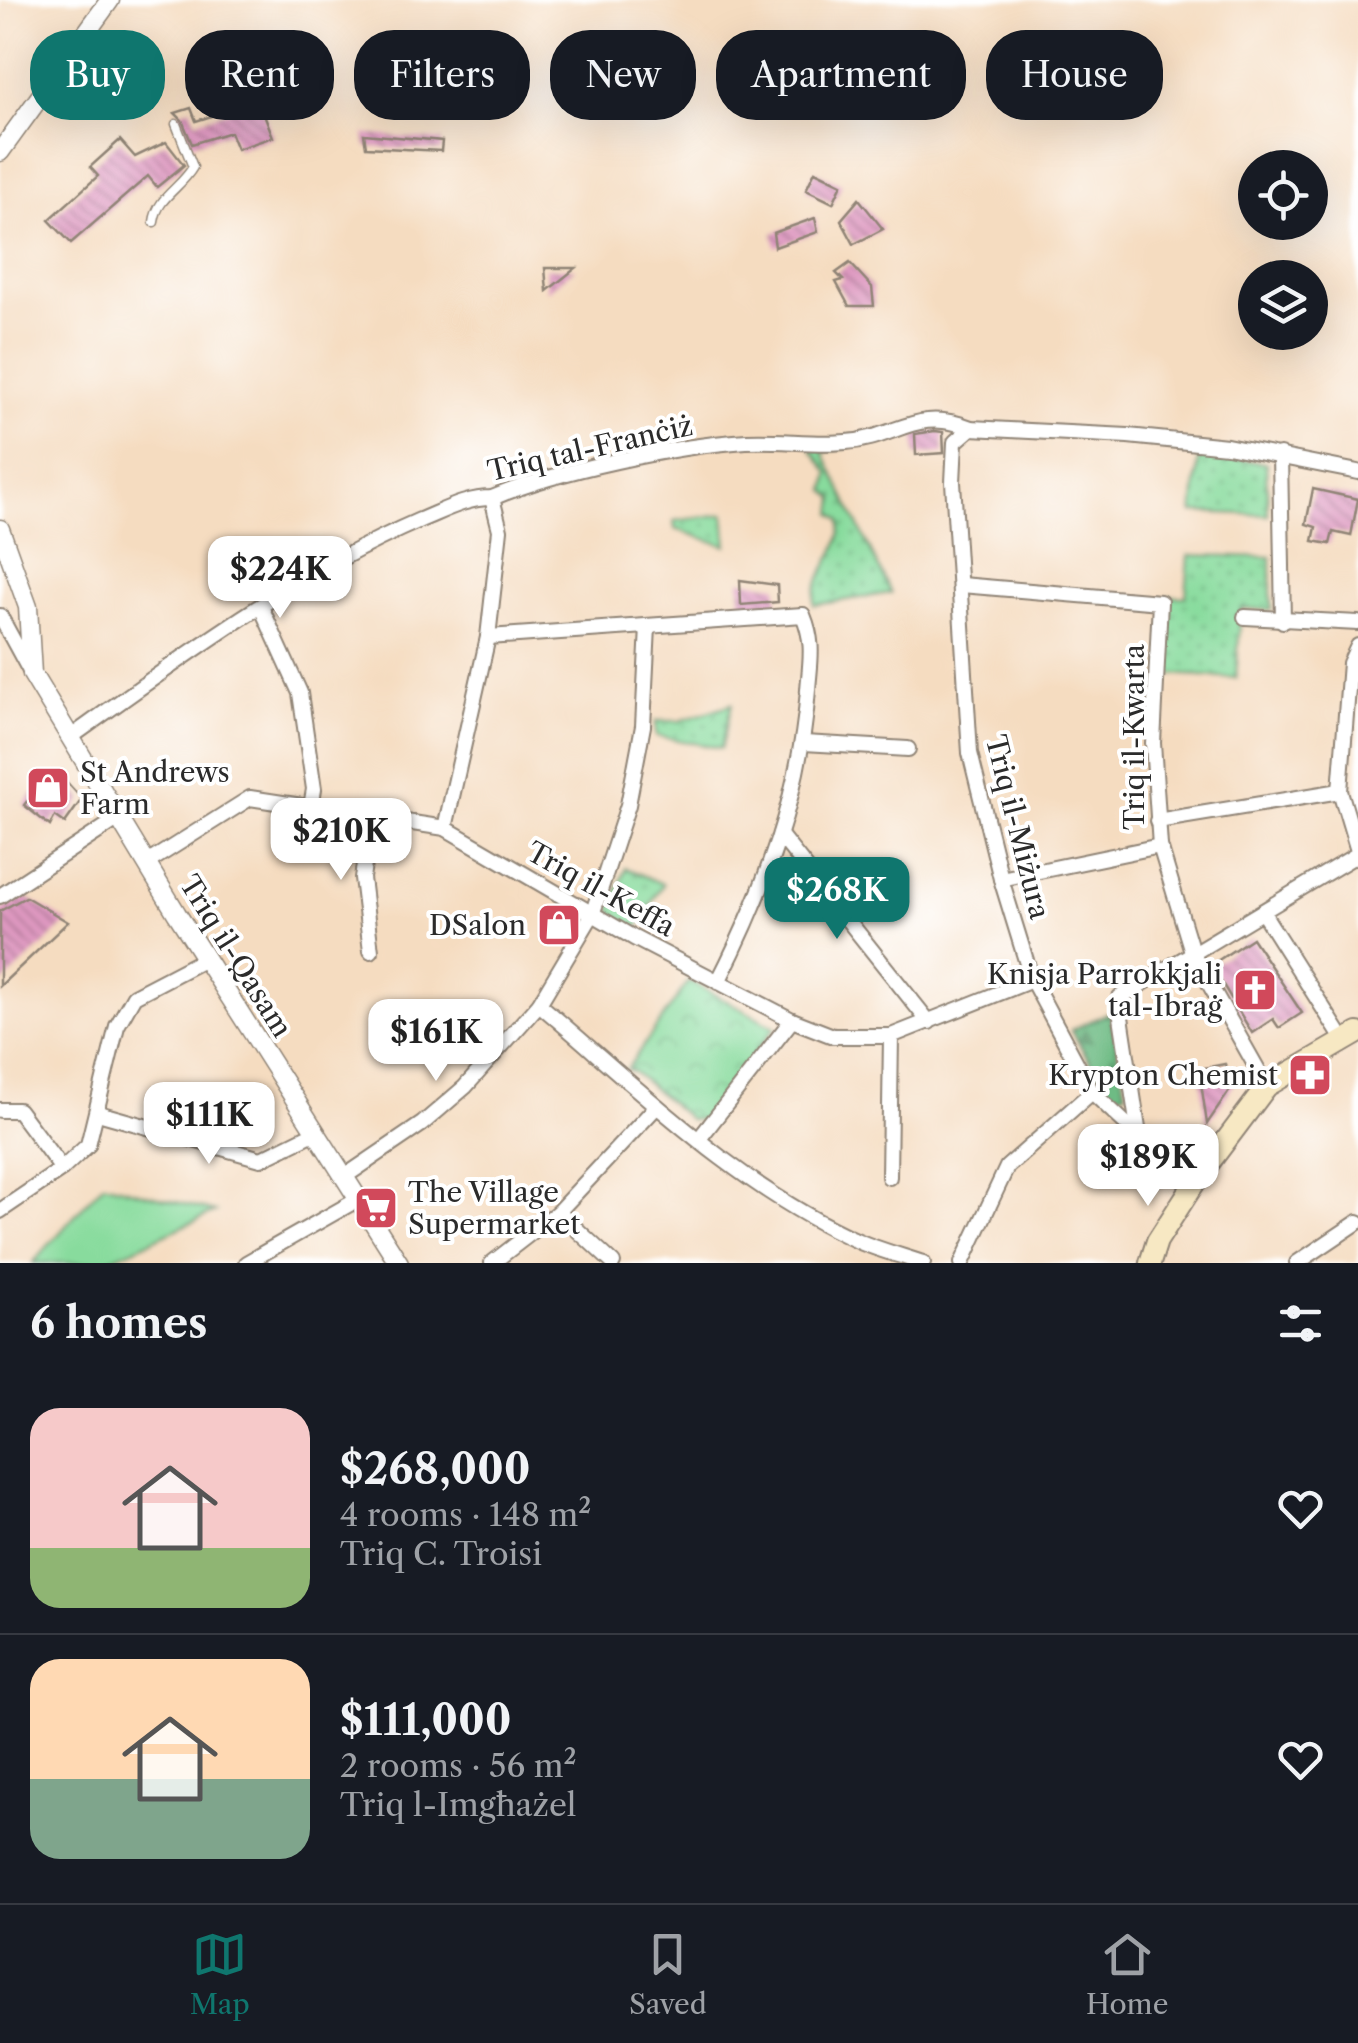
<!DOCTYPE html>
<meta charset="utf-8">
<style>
:root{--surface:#171b24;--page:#20242c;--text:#f1f3f6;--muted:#9ea1a6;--line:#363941;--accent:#0f766e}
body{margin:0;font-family:"Libre Caslon Text",serif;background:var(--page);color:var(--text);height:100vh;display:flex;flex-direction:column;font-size:38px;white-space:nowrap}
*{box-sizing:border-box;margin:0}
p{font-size:32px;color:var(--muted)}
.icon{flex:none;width:55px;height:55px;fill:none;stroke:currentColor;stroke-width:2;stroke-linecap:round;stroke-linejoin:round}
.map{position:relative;height:1263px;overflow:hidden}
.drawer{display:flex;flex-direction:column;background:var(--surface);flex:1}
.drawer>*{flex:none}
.hud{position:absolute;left:30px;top:30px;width:1300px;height:90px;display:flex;gap:20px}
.buttons{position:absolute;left:1238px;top:150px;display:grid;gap:20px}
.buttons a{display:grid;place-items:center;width:90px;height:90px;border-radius:50%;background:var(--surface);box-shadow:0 10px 40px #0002;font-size:50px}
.price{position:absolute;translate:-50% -85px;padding:0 22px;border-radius:20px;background:#fff;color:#222;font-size:32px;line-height:65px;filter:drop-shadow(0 2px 5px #0008)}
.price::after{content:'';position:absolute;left:50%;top:60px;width:30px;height:22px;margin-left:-15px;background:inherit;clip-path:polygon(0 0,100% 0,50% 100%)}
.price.on{background:var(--accent);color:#fff}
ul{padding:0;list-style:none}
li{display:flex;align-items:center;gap:30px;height:250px;padding:0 30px}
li+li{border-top:2px solid var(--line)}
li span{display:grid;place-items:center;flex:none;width:280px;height:200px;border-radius:30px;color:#555}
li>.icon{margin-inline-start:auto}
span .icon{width:120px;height:120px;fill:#fffc;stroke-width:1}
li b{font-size:42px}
h2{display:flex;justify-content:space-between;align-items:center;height:120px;padding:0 30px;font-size:42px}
.tag{padding:0 35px;border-radius:40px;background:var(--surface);box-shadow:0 10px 40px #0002;font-size:35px;line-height:90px}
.tag.on{background:var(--accent);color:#fff}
.tabs{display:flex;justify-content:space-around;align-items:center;height:140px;border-top:2px solid var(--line);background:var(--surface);font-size:28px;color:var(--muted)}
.tabs a{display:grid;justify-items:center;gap:5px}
.tabs .on{color:var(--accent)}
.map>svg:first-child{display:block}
.grass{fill:url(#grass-dots);stroke:#5a8364;stroke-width:2.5}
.forest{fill:url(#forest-firs);stroke:#4c7358;stroke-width:2.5}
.park{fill:url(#park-crowns);stroke:#5a8364;stroke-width:2.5}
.garden{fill:#88db9d;stroke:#5a8364;stroke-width:2.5}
.building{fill:url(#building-back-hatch)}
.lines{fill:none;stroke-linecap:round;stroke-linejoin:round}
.service-casing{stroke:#908476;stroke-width:11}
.minor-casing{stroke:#908476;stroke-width:18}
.tertiary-casing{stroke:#908476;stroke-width:21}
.secondary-casing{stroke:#908476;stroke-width:24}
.service{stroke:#fff;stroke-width:8}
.minor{stroke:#fff;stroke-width:14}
.tertiary{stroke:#fff;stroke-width:18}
.secondary{stroke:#f7e8c3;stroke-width:20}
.labels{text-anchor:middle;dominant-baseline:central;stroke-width:8;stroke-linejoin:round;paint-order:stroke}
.street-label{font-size:28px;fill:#2b2b2b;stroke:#fff}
.poi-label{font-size:28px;fill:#2b2b2b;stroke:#fff;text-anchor:end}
</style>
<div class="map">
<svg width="1358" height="1263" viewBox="0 0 1358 1263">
<defs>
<pattern id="grass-dots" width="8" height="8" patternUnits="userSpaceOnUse" patternTransform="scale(2.5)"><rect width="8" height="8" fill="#88db9d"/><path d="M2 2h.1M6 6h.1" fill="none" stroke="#76bc87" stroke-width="1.8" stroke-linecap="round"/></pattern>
<pattern id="forest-firs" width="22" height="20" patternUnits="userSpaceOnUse" patternTransform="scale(2.5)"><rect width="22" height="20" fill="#6ebb84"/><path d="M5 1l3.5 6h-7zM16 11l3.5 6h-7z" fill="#5b986c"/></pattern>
<pattern id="park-crowns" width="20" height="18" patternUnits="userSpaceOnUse" patternTransform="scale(2.5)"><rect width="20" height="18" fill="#88db9d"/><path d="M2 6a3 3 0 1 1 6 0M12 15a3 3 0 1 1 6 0" fill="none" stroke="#76bc87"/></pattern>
<pattern id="building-back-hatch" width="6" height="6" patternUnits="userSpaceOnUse" patternTransform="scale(2.5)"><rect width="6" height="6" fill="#de98c0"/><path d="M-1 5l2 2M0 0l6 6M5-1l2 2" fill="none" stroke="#b47c9c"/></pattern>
</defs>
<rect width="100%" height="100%" fill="#fff"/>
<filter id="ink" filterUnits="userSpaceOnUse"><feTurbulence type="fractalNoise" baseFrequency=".01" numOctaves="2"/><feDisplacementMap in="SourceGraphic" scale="20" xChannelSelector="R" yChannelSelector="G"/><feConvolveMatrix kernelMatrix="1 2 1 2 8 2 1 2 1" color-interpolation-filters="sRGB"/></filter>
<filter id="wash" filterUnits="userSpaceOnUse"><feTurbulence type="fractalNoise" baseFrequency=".0048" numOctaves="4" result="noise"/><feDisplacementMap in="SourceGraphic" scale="40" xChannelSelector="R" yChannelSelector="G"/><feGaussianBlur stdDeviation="2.25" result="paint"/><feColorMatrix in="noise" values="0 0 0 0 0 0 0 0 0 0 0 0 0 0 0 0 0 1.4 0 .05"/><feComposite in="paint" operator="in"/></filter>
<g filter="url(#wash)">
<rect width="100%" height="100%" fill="#f5dcc0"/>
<!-- grass -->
<g class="grass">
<path d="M813 447H846L823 452 891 593 814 605C813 573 845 551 841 520L833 514 835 498 826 491 829 473 812 450Z"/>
<polygon points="1199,455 1266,463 1268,515 1193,512"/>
<polygon points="724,514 727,546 675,529 674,521"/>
<polygon points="1189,555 1271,557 1271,610 1241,608 1236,678 1169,674 1169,596 1186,597"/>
<polygon points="732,704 721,748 656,736 656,721 680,721"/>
<polygon points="626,868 663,884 637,928 613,915 611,907"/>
</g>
<!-- forest -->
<polygon class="forest" points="1110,1012 1126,1092 1111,1097 1071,1030"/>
<!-- park -->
<polygon class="park" points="689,981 775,1027 704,1120 689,1119 634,1072 627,1069"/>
<!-- garden -->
<polygon class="garden" points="104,1183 215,1212 102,1263 33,1263"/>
<g id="blocks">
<!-- building -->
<g class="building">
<polygon points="259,101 273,137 237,149 230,132 192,144 182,120 175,113 191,108 196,121"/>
<polygon points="364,134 442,141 441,151 366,147"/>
<polygon points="120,140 135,157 166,142 184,165 157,187 148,176 71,243 49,220 98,176 90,167"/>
<polygon points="815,171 842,184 833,203 806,190"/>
<polygon points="859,199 883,229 854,244 841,220"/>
<polygon points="815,218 818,232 775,247 773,233"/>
<polygon points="850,263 872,287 874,306 849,306 836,282 843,280 836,273"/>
<polygon points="545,268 576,268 547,291"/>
<polygon points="935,431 943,432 944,453 916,455 915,434"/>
<polygon points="1313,489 1358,499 1351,536 1333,532 1330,544 1313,541 1316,527 1306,524"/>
<polygon points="740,580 777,585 778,602 741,605"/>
<polygon points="64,779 82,799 65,823 55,816 50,826 24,805 34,792 47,803"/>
<polygon points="26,897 68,922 0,986 0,911"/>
<polygon points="1252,938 1302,1013 1279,1028 1273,1019 1252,1033 1211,965"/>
<polygon points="1225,1064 1235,1083 1207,1124 1199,1069"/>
</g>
</g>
</g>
<g filter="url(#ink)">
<use href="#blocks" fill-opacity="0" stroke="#908476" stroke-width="2.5"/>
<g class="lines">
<defs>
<path id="service" d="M154 222C157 197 181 188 193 167L176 124"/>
<g id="minor">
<polyline points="971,428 955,442 953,482 970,753 1001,879 1032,980 1092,1092 1139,1136 1197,1179"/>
<polyline points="1280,455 1283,621"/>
<polyline points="961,585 1160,602 1153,743 1160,846 1193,955 1267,1086"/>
<polyline points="261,607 300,693 314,789 311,807"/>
<polyline points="0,616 31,673"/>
<polyline points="1245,617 1358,623"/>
<path d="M488 637 803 615C815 644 810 661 808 690 800 795 765 890 718 982"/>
<polyline points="1358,646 1350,663 1340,791 1358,851"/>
<path d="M71 737C181 658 295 574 420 520 445 510 466 498 492 498 558 470 674 446 746 441 779 439 813 445 846 442 896 439 915 406 971 428L1128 436 1227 446 1358 472"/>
<polyline points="804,743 908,749"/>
<polyline points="1157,821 1340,791"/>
<polyline points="445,828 488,637 500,530 492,498"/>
<polyline points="780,835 929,1022"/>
<polyline points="147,863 250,798 445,828 634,938 792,1020 833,1036 891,1036 1032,980"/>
<polyline points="1001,879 1160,846"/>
<polyline points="0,896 119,818"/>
<polyline points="1263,913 1344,1041"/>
<polyline points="371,951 362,878 371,816"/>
<path d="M539 1004C638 1088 737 1187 858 1241 879 1250 902 1256 923 1263"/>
<polyline points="0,1110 18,1110 62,1169"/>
<polyline points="98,1113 261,1159 314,1133"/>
<polyline points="1139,1135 1120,1010 1120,997 1358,854"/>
<polyline points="699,1139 792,1020"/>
<polyline points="344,1177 422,1124 465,1087 539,1004 592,915 628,805 643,726 648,627"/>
<polyline points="889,1177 891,1036"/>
<polyline points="0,1211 62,1169 88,1145 117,1026 134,996 205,959"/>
<polyline points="558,1212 613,1263"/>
<polyline points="246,1263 357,1200"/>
<polyline points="492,1263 558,1212 657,1106"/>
<polyline points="962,1263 1007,1167 1092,1092"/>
<polyline points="1297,1263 1358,1222"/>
</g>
<g id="tertiary">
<polyline points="0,152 110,0"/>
<polyline points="0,529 28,607 32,674 177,914 399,1263"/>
</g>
<polyline id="secondary" points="1150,1263 1157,1241 1197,1179 1267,1086 1358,1033"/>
</defs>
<!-- service casing -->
<use href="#service" class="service-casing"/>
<!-- minor casing -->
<use href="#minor" class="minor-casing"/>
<!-- tertiary casing -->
<use href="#tertiary" class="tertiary-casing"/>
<!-- secondary casing -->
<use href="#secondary" class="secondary-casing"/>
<!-- service -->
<use href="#service" class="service"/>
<!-- minor -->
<use href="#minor" class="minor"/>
<!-- tertiary -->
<use href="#tertiary" class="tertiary"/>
<!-- secondary -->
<use href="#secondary" class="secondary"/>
</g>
</g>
<!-- icons -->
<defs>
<symbol id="shop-square" viewBox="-11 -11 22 22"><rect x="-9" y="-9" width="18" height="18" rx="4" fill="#d1495b" stroke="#fff"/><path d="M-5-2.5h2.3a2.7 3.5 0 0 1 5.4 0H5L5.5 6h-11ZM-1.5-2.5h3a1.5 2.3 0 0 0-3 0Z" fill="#fff"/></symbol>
<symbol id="church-square" viewBox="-11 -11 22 22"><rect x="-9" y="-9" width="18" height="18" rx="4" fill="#d1495b" stroke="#fff"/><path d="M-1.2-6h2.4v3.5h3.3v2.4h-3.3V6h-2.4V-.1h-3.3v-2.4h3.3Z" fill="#fff"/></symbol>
<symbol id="pharmacy-square" viewBox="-11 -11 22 22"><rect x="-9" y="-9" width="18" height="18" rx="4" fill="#d1495b" stroke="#fff"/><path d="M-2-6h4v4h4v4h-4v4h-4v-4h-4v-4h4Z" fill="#fff"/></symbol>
<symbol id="supermarket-square" viewBox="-11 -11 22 22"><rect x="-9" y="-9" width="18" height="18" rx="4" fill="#d1495b" stroke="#fff"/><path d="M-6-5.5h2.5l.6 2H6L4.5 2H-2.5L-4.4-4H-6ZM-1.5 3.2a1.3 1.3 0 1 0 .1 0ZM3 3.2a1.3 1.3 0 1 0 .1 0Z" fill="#fff"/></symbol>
</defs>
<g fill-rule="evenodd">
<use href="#shop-square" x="23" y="763" width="50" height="50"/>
<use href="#shop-square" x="534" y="900" width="50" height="50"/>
<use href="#church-square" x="1230" y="965" width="50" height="50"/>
<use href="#pharmacy-square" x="1285" y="1050" width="50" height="50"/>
<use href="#supermarket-square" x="351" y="1183" width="50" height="50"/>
</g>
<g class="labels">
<!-- street labels -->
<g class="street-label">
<text transform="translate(590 448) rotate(-13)">Triq tal-Franċiż</text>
<text transform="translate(1134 737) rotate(-90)">Triq il-Kwarta</text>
<text transform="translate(1018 827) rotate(76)">Triq il-Miżura</text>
<text transform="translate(601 889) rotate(29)">Triq il-Keffa</text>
<text transform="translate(236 956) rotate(58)">Triq il-Qasam</text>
</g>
<!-- poi labels -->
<g class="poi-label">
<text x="80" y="772" text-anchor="start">St Andrews<tspan x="80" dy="32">Farm</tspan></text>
<text x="526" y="925">DSalon</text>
<text x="1222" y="974">Knisja Parrokkjali<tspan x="1222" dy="32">tal-Ibraġ</tspan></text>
<text x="1278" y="1075">Krypton Chemist</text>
<text x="408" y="1192" text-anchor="start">The Village<tspan x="408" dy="32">Supermarket</tspan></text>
</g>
</g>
</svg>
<div class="buttons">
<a><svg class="icon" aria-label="locate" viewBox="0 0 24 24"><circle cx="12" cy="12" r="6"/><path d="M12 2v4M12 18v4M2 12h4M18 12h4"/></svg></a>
<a><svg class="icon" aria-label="layers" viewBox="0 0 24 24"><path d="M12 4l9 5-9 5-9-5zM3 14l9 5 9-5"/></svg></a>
</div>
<b class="price" style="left:280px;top:621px">$224K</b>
<b class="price" style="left:341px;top:883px">$210K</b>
<b class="price on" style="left:837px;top:942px">$268K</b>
<b class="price" style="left:436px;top:1084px">$161K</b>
<b class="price" style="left:209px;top:1167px">$111K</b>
<b class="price" style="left:1148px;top:1209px">$189K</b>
<div class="hud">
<a class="tag on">Buy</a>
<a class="tag">Rent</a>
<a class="tag">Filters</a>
<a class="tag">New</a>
<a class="tag">Apartment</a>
<a class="tag">House</a>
</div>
</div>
<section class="drawer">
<h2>6 homes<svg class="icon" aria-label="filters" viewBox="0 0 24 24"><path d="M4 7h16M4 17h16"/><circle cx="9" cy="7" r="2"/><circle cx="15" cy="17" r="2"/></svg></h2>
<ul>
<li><span style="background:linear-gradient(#f6c9c9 70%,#8fb573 0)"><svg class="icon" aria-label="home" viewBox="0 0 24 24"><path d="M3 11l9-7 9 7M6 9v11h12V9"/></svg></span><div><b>$268,000</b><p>4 rooms · 148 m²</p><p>Triq C. Troisi</p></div><svg class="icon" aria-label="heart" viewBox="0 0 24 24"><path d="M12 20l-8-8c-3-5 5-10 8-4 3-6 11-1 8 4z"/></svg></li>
<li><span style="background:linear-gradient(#ffd9b3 60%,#7fa58c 0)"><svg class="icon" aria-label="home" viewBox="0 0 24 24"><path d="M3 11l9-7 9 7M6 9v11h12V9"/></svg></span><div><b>$111,000</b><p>2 rooms · 56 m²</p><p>Triq l-Imgħażel</p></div><svg class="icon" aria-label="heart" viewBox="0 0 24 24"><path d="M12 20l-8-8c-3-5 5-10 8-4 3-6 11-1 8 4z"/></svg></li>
</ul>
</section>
<nav class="tabs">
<a class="on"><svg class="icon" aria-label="map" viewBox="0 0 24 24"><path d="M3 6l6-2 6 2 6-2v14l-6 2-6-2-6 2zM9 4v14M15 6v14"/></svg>Map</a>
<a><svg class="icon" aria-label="saved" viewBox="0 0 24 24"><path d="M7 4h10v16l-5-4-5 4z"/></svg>Saved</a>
<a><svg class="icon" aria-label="home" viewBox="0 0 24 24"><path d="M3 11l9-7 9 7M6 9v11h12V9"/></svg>Home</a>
</nav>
